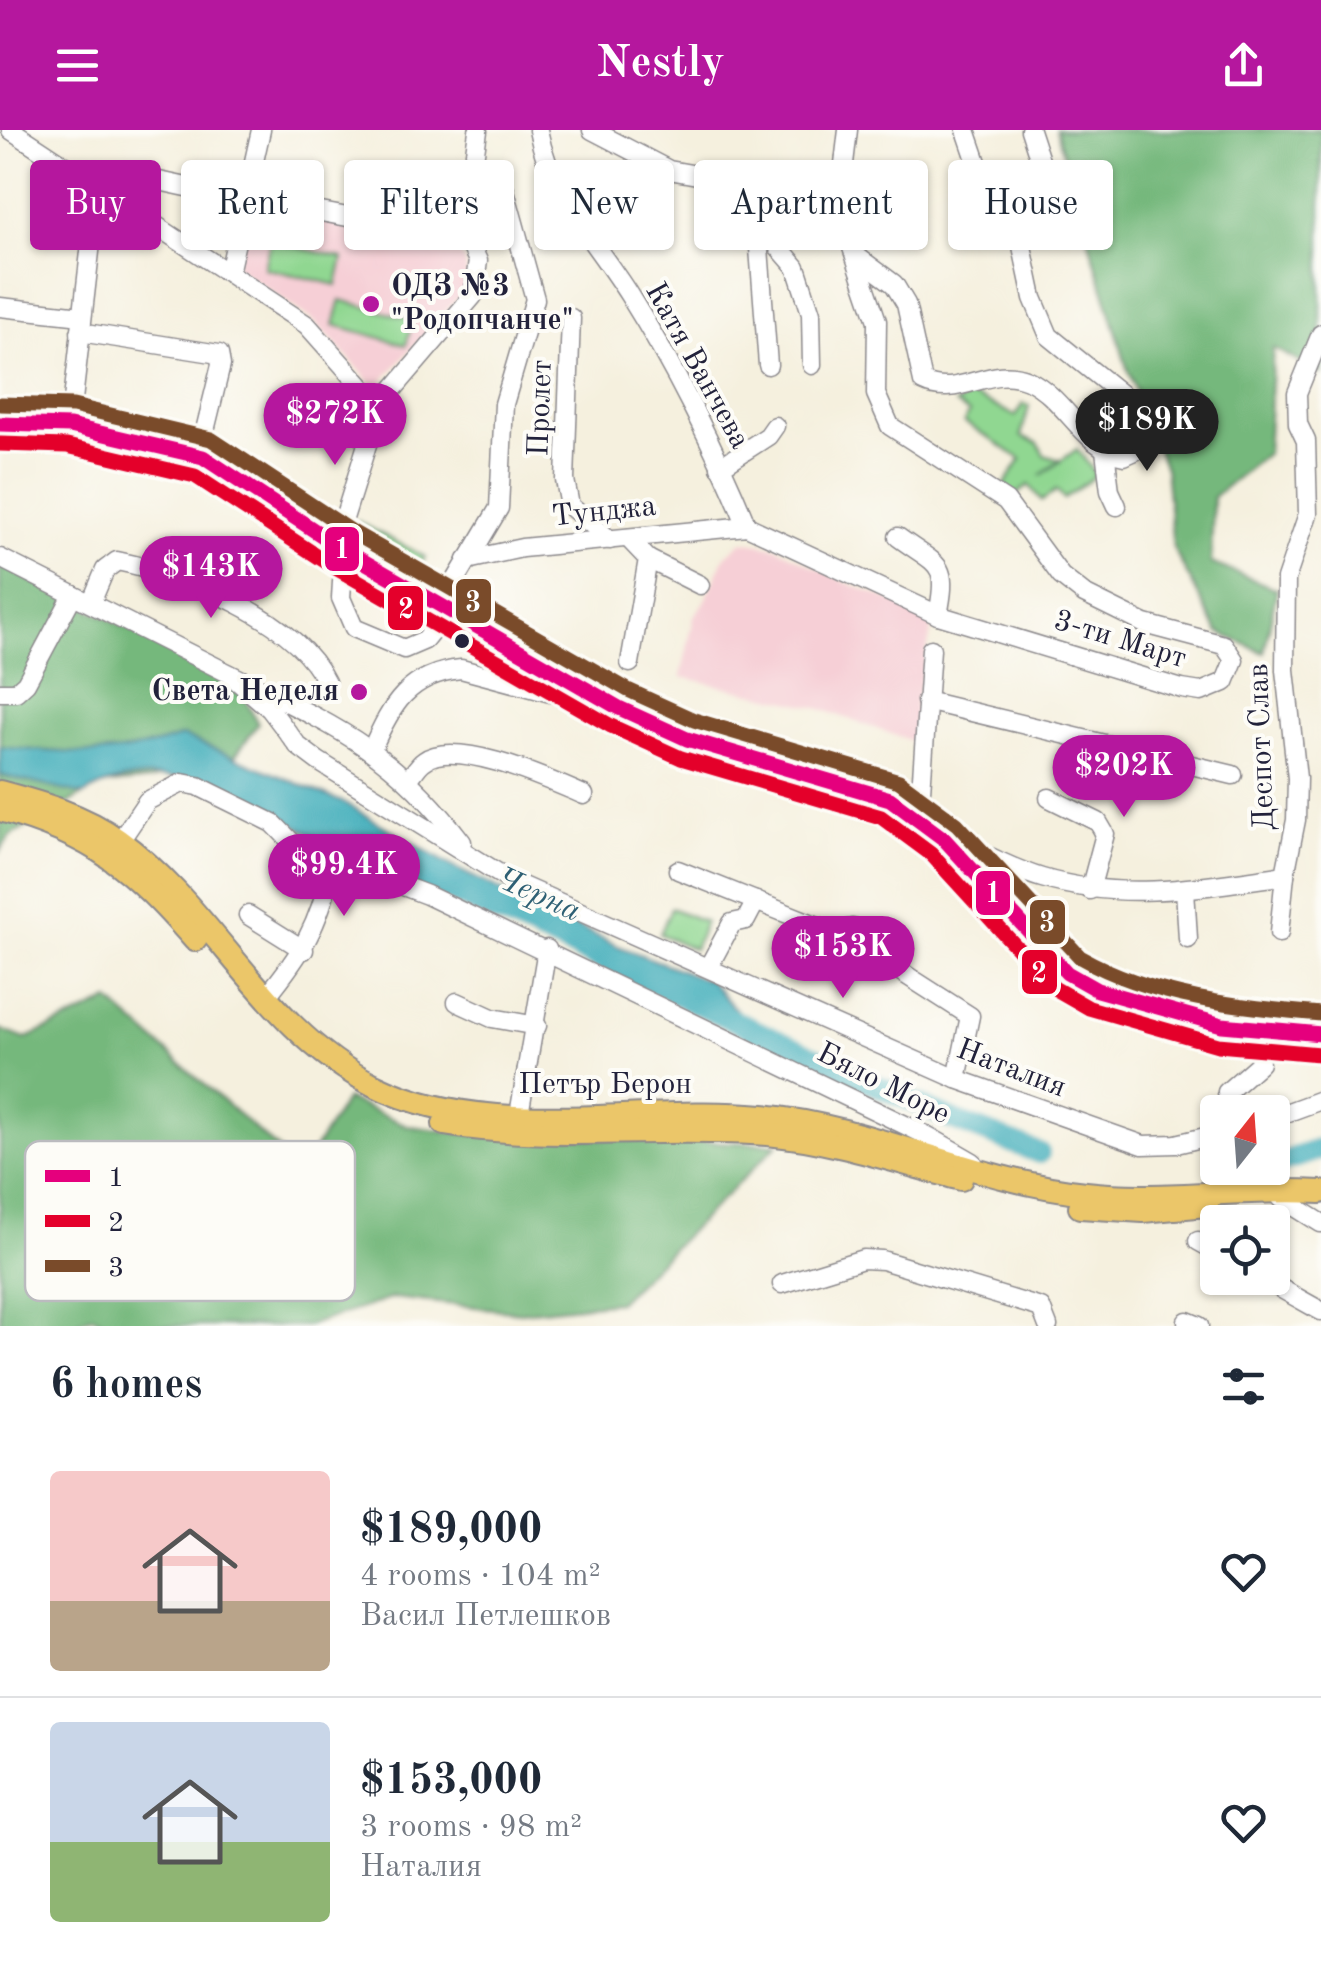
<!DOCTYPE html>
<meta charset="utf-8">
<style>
:root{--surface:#fff;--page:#f2f2f3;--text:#1f2937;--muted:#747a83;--line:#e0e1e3;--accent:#b5179e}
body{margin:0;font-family:"Old Standard TT",serif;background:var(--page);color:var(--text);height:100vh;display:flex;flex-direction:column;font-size:38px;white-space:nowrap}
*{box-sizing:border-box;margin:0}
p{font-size:32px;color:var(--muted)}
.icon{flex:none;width:55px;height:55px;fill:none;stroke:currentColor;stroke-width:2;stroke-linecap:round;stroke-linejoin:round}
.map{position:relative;height:1196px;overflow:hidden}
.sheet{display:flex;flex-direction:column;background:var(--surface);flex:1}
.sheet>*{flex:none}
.top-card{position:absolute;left:30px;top:30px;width:1262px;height:90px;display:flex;gap:20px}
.needle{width:65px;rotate:17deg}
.fabs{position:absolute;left:1200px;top:965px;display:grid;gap:20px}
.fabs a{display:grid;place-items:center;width:90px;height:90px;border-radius:10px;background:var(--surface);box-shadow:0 2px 8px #0004;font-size:50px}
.price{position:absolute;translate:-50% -85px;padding:0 22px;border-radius:35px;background:var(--accent);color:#fff;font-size:32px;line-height:65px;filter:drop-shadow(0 2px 5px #0008)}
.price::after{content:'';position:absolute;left:50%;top:60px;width:30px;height:22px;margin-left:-15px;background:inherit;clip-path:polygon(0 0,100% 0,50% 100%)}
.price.active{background:#222;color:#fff}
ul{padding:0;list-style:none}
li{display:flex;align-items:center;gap:30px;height:250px;padding:0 50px}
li+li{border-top:2px solid var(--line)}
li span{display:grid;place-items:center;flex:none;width:280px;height:200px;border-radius:10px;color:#555}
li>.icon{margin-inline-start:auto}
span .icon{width:120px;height:120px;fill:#fffc;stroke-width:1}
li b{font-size:42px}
h2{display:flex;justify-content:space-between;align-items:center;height:120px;padding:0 50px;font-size:42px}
.tag{padding:0 35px;border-radius:10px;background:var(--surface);box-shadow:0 2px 8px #0004;font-size:35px;line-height:90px}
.tag.active{background:var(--accent);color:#fff}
header{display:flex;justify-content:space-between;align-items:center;height:130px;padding:0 50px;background:var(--accent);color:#fff;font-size:45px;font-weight:700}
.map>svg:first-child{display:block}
.built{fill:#f6cfd6}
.green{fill:#90d791;stroke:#597c66;stroke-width:2.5}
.forest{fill:#74b87b;stroke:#4b6d5b;stroke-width:2.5}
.water{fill:#3cacb9;stroke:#2f677a;stroke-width:2.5}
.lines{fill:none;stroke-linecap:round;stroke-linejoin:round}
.river{stroke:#3cacb9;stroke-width:22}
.minor-casing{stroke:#8c898c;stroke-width:21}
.major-casing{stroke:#8c898c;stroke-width:26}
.minor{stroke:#fff;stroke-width:18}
.major{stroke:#ebc669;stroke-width:22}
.bus-1-casing{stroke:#fdfcf7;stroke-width:22}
.bus-2-casing{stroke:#fdfcf7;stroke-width:22}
.bus-3-casing{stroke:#fdfcf7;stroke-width:22}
.bus-1{stroke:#e5007d;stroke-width:15}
.bus-2{stroke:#e4002b;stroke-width:15}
.bus-3{stroke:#7a4b2a;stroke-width:15}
.poi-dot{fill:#b5179e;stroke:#fdfcf7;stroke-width:4}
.bus-dot{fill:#22223b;stroke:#fdfcf7;stroke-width:4}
.labels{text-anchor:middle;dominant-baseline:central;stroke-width:8;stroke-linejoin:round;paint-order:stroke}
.poi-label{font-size:30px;font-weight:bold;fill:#22223b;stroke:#fdfcf7;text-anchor:start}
.street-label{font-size:30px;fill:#22223b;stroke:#fdfcf7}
.water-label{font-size:32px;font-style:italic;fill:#2e6074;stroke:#fdfcf7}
.key{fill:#fdfcf7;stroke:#bbbbbf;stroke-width:2.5}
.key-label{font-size:28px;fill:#22223b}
.line-badge{stroke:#fdfcf7;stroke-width:4}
.badge-label{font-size:28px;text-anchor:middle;font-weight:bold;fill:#fff}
</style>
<header><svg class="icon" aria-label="menu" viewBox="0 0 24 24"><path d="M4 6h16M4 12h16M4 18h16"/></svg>Nestly<svg class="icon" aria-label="share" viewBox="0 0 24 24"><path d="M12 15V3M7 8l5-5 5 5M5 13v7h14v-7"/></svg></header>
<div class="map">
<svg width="1321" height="1196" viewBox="0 0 1321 1196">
<rect width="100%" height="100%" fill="#fdfcf7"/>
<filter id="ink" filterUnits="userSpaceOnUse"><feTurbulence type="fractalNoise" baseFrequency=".01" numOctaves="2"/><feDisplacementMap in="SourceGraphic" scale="20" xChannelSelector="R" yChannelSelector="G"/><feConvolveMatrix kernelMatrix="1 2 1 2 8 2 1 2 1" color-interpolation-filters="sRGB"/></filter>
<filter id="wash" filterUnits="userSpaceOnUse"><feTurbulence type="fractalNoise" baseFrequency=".0048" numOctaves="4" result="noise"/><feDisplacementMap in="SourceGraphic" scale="40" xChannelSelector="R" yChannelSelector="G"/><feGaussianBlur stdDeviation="2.25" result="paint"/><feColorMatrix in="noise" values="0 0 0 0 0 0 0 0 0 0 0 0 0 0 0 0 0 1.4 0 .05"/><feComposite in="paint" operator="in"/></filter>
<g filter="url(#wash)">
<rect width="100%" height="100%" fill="#f5f0de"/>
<!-- built -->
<g class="built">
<polygon points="250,76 443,111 463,128 469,155 376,258 315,192 236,137"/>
<polygon points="743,411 776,417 845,452 934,488 916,572 914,612 815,577 681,547 694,486 705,471 725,426"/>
</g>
<!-- green -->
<g class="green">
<polygon points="270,111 343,128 337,155 264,138"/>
<polygon points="341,170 413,190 406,215 334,195"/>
<polygon points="971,265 1016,286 1023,274 1029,276 1021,306 1038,313 1044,325 1060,330 1040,346 1077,319 1096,345 1064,369 1057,360 1042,371 1029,355 1007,372 1003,357 1021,329 964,292 969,283 956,274"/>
<path d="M1125 275 1139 290V307C1124 325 1109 314 1097 300Z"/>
<polygon points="357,391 425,427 418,441 350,405"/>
<polygon points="671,778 705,792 694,819 660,804"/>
</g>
<!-- forest -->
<g class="forest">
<polygon points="1056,0 1321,0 1321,244 1273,218 1267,323 1213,367 1211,433 1277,459 1264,523 1218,502 1173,418 1165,338 1127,238"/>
<polygon points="0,435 210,539 243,565 258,594 235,626 150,650 101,655 9,707 0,722"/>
<polygon points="110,871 301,1040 346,969 409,996 469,1004 778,1014 618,1172 521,1182 393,1168 306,1196 112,1196 92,1186 71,1196 0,1196 0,899 25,909"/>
</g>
<!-- water -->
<path class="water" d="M183 606 345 673 457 739 618 816 710 851 737 881 678 862 469 763C439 763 406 760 380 745 297 699 181 607 84 665L0 645V617C73 623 112 631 183 606Z"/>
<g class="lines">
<!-- river -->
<g class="river">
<polyline points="425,750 948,988 1039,1023"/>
<polyline points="1273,1035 1321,1019"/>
</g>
</g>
</g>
<g filter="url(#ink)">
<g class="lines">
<defs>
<g id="minor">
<polyline points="11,0 307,195 379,276"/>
<path d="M538 0C551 68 593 108 629 165 673 235 716 320 747 396"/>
<polyline points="592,0 669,40 731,51 741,59 770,107 796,137 811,183 812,235"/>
<polyline points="1030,0 1048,55"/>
<polyline points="247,68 374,92 464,100"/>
<polyline points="123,71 136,46 196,59"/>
<polyline points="757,92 768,235"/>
<path d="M855 125 894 154 906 174 923 252C959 270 990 233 1028 250 1065 267 1084 319 1124 326L1146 316 1148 286 1049 206 1033 168 1019 102 982 47 966 0"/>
<polyline points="229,143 261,0"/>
<polyline points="0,177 82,186"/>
<polyline points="571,188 565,350 570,376 610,410"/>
<polyline points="80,202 219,224 221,235 199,325"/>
<polyline points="0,294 70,296 203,327 344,420 619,578 687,609 890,669 944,709 1067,843 1097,860 1222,895 1321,904"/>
<polyline points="70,296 91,113 113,65"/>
<polyline points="1105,320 1110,361 1117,376"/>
<polyline points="720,337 768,306 775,296"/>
<path d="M898 407C939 437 949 431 938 485"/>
<polyline points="628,408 648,429 630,533"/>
<polyline points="336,414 379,276 473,166 478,131 464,100 478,1"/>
<polyline points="344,420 341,468 354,498 404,519 425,510 449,480"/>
<path d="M0 428C75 466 150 504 224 541 328 593 389 616 462 712"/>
<polyline points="648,429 700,455"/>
<polyline points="467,430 522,418 747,396 938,485 1182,559 1201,562 1225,552 1234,530 1224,515 1145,494 1084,464 1061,446 1006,371 890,296 876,264 877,191 846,100 843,42 848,0"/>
<path d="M91 473 105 440 117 431C185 445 295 487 326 552"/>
<polyline points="441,475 499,378 504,274 535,169 501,46"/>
<polyline points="229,544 270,579 298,616 318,631 511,751 957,949 1143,1015 1176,1014 1218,1004"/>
<polyline points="0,562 16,562 26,553 73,465"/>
<polyline points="926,571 1233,645"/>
<path d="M372 619C391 575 409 544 461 539L562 566 601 567"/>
<path d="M409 649C413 644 418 635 424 631 456 607 551 651 584 665"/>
<polyline points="1049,668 1098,692 1105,704 1090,760"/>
<polyline points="919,690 931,519"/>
<path d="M949 710C981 720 1010 739 1042 748 1123 772 1203 757 1285 745L1296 690 1297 648 1285 540 1286 449 1308 384 1306 311 1298 294 1297 263 1321 204"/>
<polyline points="120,711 147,671 182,653 198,656 273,693 311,732 382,748 427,765 928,1006 973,1032"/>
<polyline points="678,740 833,802 852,798 884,806"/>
<polyline points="1185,759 1188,809"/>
<polyline points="248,785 304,820"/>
<polyline points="833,802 848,817 892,836 970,886 957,949"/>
<polyline points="1279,803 1285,745"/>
<polyline points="709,836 732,793 746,790 756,771"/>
<path d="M266 867C302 823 319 796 331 739"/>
<polyline points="457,872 492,888 537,896"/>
<polyline points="1230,982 1227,962 1260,933"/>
<polyline points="519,985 547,819"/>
<polyline points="1272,988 1321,970"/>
<polyline points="1281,1068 1321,1093"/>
<polyline points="1198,1111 1218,1122"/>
<polyline points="1262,1148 1321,1181"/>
<polyline points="782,1154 863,1129 882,1130 1041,1178 1048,1196"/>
<polyline points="1187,1191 1199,1196"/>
</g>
<g id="major">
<path d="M0 662C41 673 84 685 118 710 214 779 265 901 374 955 493 1013 636 974 763 986 874 997 976 1052 1086 1063 1164 1072 1243 1057 1321 1062"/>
<path d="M0 680C96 706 131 738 195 810"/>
<path d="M444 994C550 1012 660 996 767 1004 833 1010 897 1032 961 1049"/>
<polyline points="1080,1077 1143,1081 1207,1075"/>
</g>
</defs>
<!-- minor casing -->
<use href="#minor" class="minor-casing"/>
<!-- major casing -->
<use href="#major" class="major-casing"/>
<!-- minor -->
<use href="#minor" class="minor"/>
<!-- major -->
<use href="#major" class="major"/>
<defs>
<polyline id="bus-1" points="0,294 70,296 203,327 344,420 619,578 687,609 890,669 944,709 1067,843 1097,860 1222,895 1321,904"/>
<polyline id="bus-2" points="0,314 67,316 195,346 334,437 611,596 681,628 881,687 931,724 1054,858 1089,878 1218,915 1319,924"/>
<path id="bus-3" d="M1 274 73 276 211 309 354 403 628 560 694 590 899 651 957 694 1080 827C1152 868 1240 877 1321 884"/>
</defs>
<!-- bus-1 casing -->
<use href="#bus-1" class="bus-1-casing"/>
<!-- bus-2 casing -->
<use href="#bus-2" class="bus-2-casing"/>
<!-- bus-3 casing -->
<use href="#bus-3" class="bus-3-casing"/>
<!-- bus-1 -->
<use href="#bus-1" class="bus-1"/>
<!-- bus-2 -->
<use href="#bus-2" class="bus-2"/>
<!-- bus-3 -->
<use href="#bus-3" class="bus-3"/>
</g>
</g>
<!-- markers -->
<g class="poi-dot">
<circle cx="371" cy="174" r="10"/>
<circle cx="359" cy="562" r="10"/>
</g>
<circle class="bus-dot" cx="462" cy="511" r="9"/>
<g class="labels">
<!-- poi labels -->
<g class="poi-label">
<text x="391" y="157">ОДЗ №3<tspan x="391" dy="34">"Родопчанче"</tspan></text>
<text x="339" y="562" text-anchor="end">Света Неделя</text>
</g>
<!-- street labels -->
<g class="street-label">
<text transform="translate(697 236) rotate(61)">Катя Ванчева</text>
<text transform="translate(541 278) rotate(-88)">Пролет</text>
<text transform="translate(604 382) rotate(-6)">Тунджа</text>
<text transform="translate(1120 510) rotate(17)">3-ти Март</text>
<text transform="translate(1262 617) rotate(-92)">Деспот Слав</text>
<text transform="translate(1011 939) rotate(21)">Наталия</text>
<text transform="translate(883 954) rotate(27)">Бяло Море</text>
<text x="605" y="955">Петър Берон</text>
</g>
<!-- water labels -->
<g class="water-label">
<text transform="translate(538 766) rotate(24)">Черна</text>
</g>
</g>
<!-- legend -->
<rect x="25" y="1011" width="330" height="160" rx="15" class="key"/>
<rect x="45" y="1040" width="45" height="12" fill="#e5007d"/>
<rect x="45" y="1085" width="45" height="12" fill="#e4002b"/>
<rect x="45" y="1130" width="45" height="12" fill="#7a4b2a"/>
<g class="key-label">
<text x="108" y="1056">1</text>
<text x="108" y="1101">2</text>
<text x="108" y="1146">3</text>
</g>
<g class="line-badge">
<rect x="323" y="395" width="38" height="48" rx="10" fill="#e5007d"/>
<rect x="454" y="447" width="39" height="48" rx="10" fill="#7a4b2a"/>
<rect x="386" y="454" width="39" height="48" rx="10" fill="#e4002b"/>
<rect x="974" y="739" width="38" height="48" rx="10" fill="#e5007d"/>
<rect x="1028" y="768" width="39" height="48" rx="10" fill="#7a4b2a"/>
<rect x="1020" y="818" width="39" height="48" rx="10" fill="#e4002b"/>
</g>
<g class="badge-label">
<text x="342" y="428">1</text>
<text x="473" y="481">3</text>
<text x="406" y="488">2</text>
<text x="993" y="772">1</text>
<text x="1047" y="801">3</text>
<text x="1039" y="852">2</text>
</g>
</svg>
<div class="fabs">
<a><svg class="needle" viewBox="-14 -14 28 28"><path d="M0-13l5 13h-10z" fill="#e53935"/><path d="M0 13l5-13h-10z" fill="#747a83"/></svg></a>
<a><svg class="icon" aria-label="locate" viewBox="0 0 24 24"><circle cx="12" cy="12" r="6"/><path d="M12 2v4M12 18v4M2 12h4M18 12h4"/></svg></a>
</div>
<b class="price" style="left:335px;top:338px">$272K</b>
<b class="price active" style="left:1147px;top:344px">$189K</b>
<b class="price" style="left:211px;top:491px">$143K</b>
<b class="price" style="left:1124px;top:690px">$202K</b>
<b class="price" style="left:344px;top:789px">$99.4K</b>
<b class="price" style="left:843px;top:871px">$153K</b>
<div class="top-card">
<a class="tag active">Buy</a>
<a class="tag">Rent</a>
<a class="tag">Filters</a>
<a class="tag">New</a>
<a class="tag">Apartment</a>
<a class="tag">House</a>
</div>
</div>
<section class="sheet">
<h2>6 homes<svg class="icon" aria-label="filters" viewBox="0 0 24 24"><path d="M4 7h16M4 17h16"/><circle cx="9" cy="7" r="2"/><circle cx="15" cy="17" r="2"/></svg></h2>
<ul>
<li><span style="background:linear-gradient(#f6c9c9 65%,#b9a48a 0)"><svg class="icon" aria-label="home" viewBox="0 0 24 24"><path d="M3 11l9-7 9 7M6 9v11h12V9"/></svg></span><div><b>$189,000</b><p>4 rooms · 104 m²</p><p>Васил Петлешков</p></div><svg class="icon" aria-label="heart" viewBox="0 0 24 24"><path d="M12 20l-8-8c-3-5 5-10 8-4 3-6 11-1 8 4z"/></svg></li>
<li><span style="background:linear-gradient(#c9d6e8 60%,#8fb573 0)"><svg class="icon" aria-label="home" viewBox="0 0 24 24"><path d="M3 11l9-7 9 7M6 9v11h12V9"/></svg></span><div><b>$153,000</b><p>3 rooms · 98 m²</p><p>Наталия</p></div><svg class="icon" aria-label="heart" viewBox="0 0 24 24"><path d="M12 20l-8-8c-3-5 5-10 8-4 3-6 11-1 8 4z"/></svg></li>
</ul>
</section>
